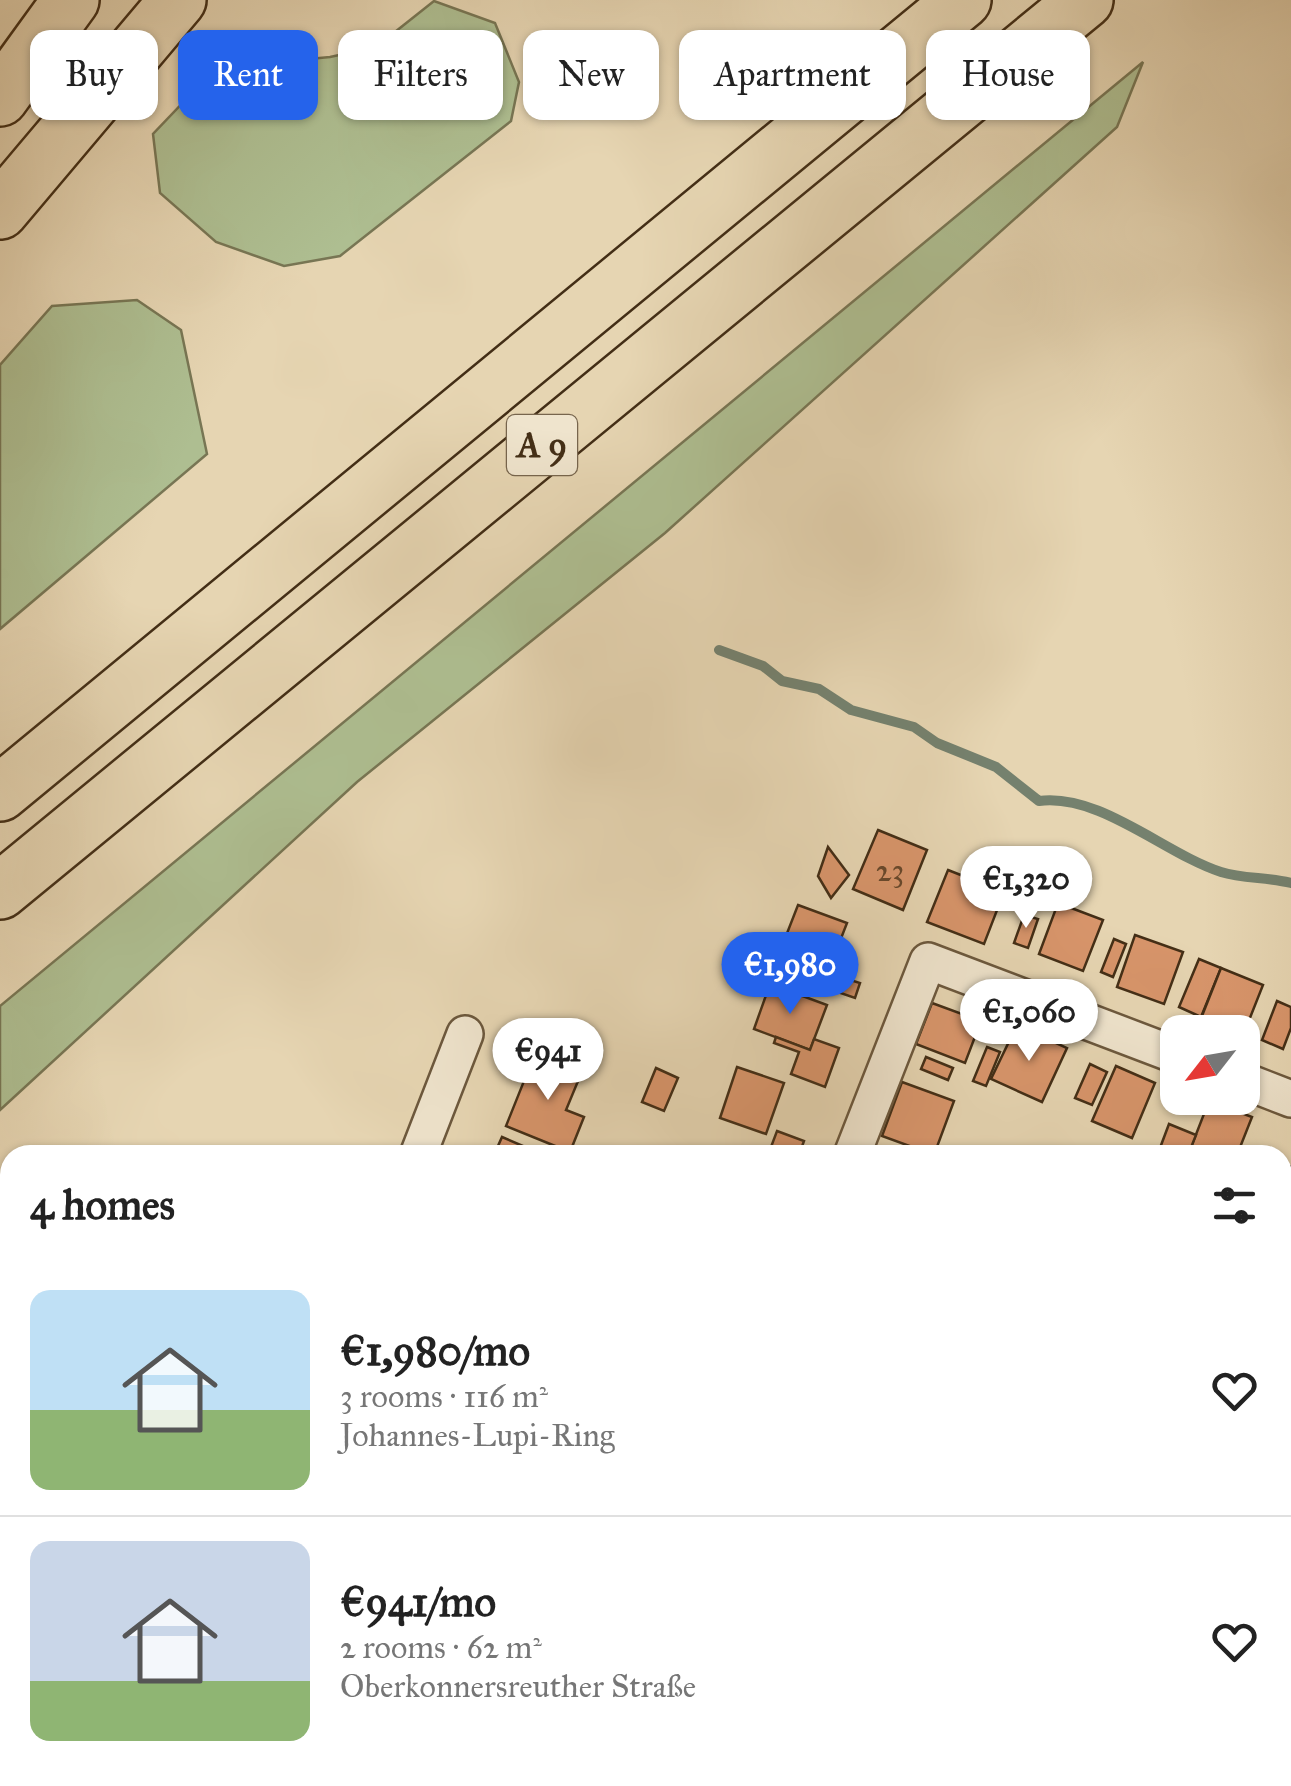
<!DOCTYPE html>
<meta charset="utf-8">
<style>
:root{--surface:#fff;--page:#f6f6f6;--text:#222;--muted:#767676;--line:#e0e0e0;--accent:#2563eb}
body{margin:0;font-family:"IM FELL Great Primer",serif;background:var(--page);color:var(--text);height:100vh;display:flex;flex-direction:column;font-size:38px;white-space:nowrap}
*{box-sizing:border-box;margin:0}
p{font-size:32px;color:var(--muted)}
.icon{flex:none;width:55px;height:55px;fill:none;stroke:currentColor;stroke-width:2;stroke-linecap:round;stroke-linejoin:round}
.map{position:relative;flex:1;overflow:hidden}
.side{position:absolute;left:0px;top:1145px;width:1292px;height:642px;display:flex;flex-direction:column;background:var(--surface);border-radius:30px 30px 0 0;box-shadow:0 2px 8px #0004}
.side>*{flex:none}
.guide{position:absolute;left:30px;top:30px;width:1232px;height:90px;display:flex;gap:20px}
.needle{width:65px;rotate:239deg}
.buttons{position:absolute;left:1160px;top:1015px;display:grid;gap:20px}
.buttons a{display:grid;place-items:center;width:100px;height:100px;border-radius:20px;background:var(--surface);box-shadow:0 2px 8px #0004;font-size:50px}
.price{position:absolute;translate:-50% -85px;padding:0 22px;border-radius:35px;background:#fff;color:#222;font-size:32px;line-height:65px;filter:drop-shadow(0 2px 5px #0008)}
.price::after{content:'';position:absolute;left:50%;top:60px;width:30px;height:22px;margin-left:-15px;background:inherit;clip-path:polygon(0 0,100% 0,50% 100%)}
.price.on{background:var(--accent);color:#fff}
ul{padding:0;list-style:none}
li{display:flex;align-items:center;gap:30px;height:250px;padding:0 30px}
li+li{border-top:2px solid var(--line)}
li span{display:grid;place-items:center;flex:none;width:280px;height:200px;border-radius:20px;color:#555}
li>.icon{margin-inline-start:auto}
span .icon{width:120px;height:120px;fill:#fffc;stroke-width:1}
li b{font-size:42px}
h2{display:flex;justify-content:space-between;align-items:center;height:120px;padding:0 30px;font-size:42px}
.pill{padding:0 35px;border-radius:20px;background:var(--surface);box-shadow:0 2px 8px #0004;font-size:35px;line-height:90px}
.pill.on{background:var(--accent);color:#fff}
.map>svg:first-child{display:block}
.green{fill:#aebe91;stroke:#787654;stroke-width:2.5}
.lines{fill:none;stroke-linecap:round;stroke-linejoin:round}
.stream{stroke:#75816e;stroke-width:10}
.building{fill:#d8956b;stroke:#432e16;stroke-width:2.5}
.street-casing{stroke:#6c583d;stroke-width:40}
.primary-casing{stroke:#432e16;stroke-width:60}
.highway-casing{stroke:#432e16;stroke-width:60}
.street{stroke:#efe4cd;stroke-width:35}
.primary{stroke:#e6d5b2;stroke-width:55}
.highway{stroke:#e6d5b2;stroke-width:55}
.labels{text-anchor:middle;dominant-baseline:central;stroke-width:8;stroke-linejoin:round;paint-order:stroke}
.number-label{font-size:32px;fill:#68482b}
.shield{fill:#efe4cd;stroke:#77654d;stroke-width:2.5}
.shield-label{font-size:35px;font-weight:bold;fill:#432e16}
</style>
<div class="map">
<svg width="1291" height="1786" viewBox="0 0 1291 1786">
<rect width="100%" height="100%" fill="#e6d5b2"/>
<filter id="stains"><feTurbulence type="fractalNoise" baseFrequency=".002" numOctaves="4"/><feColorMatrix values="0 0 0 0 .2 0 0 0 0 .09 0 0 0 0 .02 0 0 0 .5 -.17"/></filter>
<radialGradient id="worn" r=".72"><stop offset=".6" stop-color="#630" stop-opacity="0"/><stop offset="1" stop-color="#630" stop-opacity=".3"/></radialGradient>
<!-- green -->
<g class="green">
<polygon points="434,1 495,23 519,82 511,121 340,256 284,266 216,242 160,193 153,134 216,68 330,57 376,47"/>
<polygon points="1143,62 1117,127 665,533 357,782 0,1110 0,1006"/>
<polygon points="137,300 181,330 207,454 0,629 0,365 52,306"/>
</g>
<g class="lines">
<!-- stream -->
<path class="stream" d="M719 650 763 666 782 681 819 689 851 710 914 727 937 743 996 767 1039 801C1100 793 1165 854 1221 872 1243 879 1268 877 1291 883"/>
</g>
<!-- building -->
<g class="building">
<polygon points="878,830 927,850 903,910 853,889"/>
<polygon points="828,847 849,875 831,898 818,876"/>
<polygon points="948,870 1004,892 984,944 927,922"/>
<polygon points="1058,903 1103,920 1083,971 1039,954"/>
<polygon points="798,905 847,923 826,977 777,959"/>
<polygon points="1024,915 1038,919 1028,948 1014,943"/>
<polygon points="1135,935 1183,952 1164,1004 1117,987"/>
<polygon points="1114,939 1126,944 1113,977 1101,972"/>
<polygon points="1199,959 1221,968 1201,1017 1179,1007"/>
<polygon points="1221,968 1263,985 1242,1038 1242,1032 1213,1032 1198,1026"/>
<polygon points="828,973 860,983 855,998 823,987"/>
<polygon points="770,984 827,1005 810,1050 754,1029"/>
<polygon points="1277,1001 1291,1007 1291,1028 1283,1049 1262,1040"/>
<polygon points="932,1003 981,1021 965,1063 916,1044"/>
<polygon points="1017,1025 1067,1048 1042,1102 991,1079"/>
<polygon points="776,1037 810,1050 814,1039 839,1048 825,1087 791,1074 799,1052 774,1043"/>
<polygon points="987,1047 1000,1052 986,1086 973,1081"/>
<polygon points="536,1051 583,1069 566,1110 584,1117 570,1152 506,1126"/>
<polygon points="926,1057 953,1068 948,1080 921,1069"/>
<polygon points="1090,1064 1107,1072 1092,1105 1075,1098"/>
<polygon points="1116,1066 1155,1083 1132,1138 1092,1121"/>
<polygon points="737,1067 784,1083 766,1134 720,1118"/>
<polygon points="656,1068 678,1078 664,1111 642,1102"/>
<polygon points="902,1082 954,1101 934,1155 882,1136"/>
<polygon points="1209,1101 1252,1117 1237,1155 1188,1155"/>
<polygon points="1169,1124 1196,1135 1188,1155 1160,1148"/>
<polygon points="777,1131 804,1141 799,1155 768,1155"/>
<polygon points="502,1137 537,1152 536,1155 494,1155"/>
<polygon points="1282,1224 1291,1237 1291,1293 1282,1299"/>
<polygon points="10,1457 10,1518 0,1520 0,1459"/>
<polygon points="10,1572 10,1714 0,1683 0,1575"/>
<polygon points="1286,1747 1291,1754 1291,1786 1257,1786 1251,1778 1282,1778"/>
<polygon points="283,1778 361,1778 342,1786 325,1786 323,1781 311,1786 265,1786"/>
<polygon points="414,1778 482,1778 487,1786 419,1786"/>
<polygon points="789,1778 847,1778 852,1786 793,1786"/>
</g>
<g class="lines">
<defs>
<g id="street">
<polyline points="1242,1080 1291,1099"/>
<polyline points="418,1155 465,1034"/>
<polyline points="852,1155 928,961 1178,1056"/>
<polyline points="1282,1190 1291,1185"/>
<polyline points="1282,1622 1291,1616"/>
<polyline points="1156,1778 1165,1786"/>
<polyline points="234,1786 236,1778"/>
<polyline points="994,1786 1013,1778"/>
</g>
<g id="primary">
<polyline points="0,98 71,0"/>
<polyline points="0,211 178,0"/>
</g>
<g id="highway">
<polyline points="0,793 963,0"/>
<polyline points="0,891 1085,0"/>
</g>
</defs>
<!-- street casing -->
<use href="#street" class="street-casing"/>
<!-- primary casing -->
<use href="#primary" class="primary-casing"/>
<!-- highway casing -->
<use href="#highway" class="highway-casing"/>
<!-- street -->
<use href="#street" class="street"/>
<!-- primary -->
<use href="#primary" class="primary"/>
<!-- highway -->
<use href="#highway" class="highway"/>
</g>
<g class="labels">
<!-- number labels -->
<g class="number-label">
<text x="890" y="870">23</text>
</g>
<!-- shield labels -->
<rect class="shield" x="507" y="415" width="70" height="60" rx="8"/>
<g class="shield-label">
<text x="542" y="445">A 9</text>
</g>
</g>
<rect width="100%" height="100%" filter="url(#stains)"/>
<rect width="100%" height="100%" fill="url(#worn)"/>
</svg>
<div class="buttons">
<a><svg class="needle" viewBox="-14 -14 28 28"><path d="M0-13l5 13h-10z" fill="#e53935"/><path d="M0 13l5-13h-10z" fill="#767676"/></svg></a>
</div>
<b class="price" style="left:1026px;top:931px">€1,320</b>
<b class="price on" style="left:790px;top:1017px">€1,980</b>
<b class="price" style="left:1029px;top:1064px">€1,060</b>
<b class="price" style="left:548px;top:1103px">€941</b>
<div class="guide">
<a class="pill">Buy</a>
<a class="pill on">Rent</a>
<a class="pill">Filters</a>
<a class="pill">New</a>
<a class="pill">Apartment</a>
<a class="pill">House</a>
</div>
<section class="side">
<h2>4 homes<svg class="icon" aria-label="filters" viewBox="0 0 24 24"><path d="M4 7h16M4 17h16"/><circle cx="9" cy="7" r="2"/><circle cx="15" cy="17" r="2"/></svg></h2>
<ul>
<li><span style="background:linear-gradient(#bfe0f5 60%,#8fb573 0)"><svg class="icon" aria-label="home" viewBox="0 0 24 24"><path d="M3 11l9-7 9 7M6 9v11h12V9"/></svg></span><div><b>€1,980/mo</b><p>3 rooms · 116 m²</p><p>Johannes-Lupi-Ring</p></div><svg class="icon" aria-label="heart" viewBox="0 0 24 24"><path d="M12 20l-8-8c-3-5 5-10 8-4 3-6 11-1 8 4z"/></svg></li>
<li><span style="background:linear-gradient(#c9d6e8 70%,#8fb573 0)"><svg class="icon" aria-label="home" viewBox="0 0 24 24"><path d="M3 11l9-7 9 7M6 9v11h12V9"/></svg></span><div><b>€941/mo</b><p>2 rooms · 62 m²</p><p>Oberkonnersreuther Straße</p></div><svg class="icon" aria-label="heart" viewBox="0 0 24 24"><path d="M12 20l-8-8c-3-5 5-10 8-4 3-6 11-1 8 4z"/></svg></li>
</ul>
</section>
</div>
